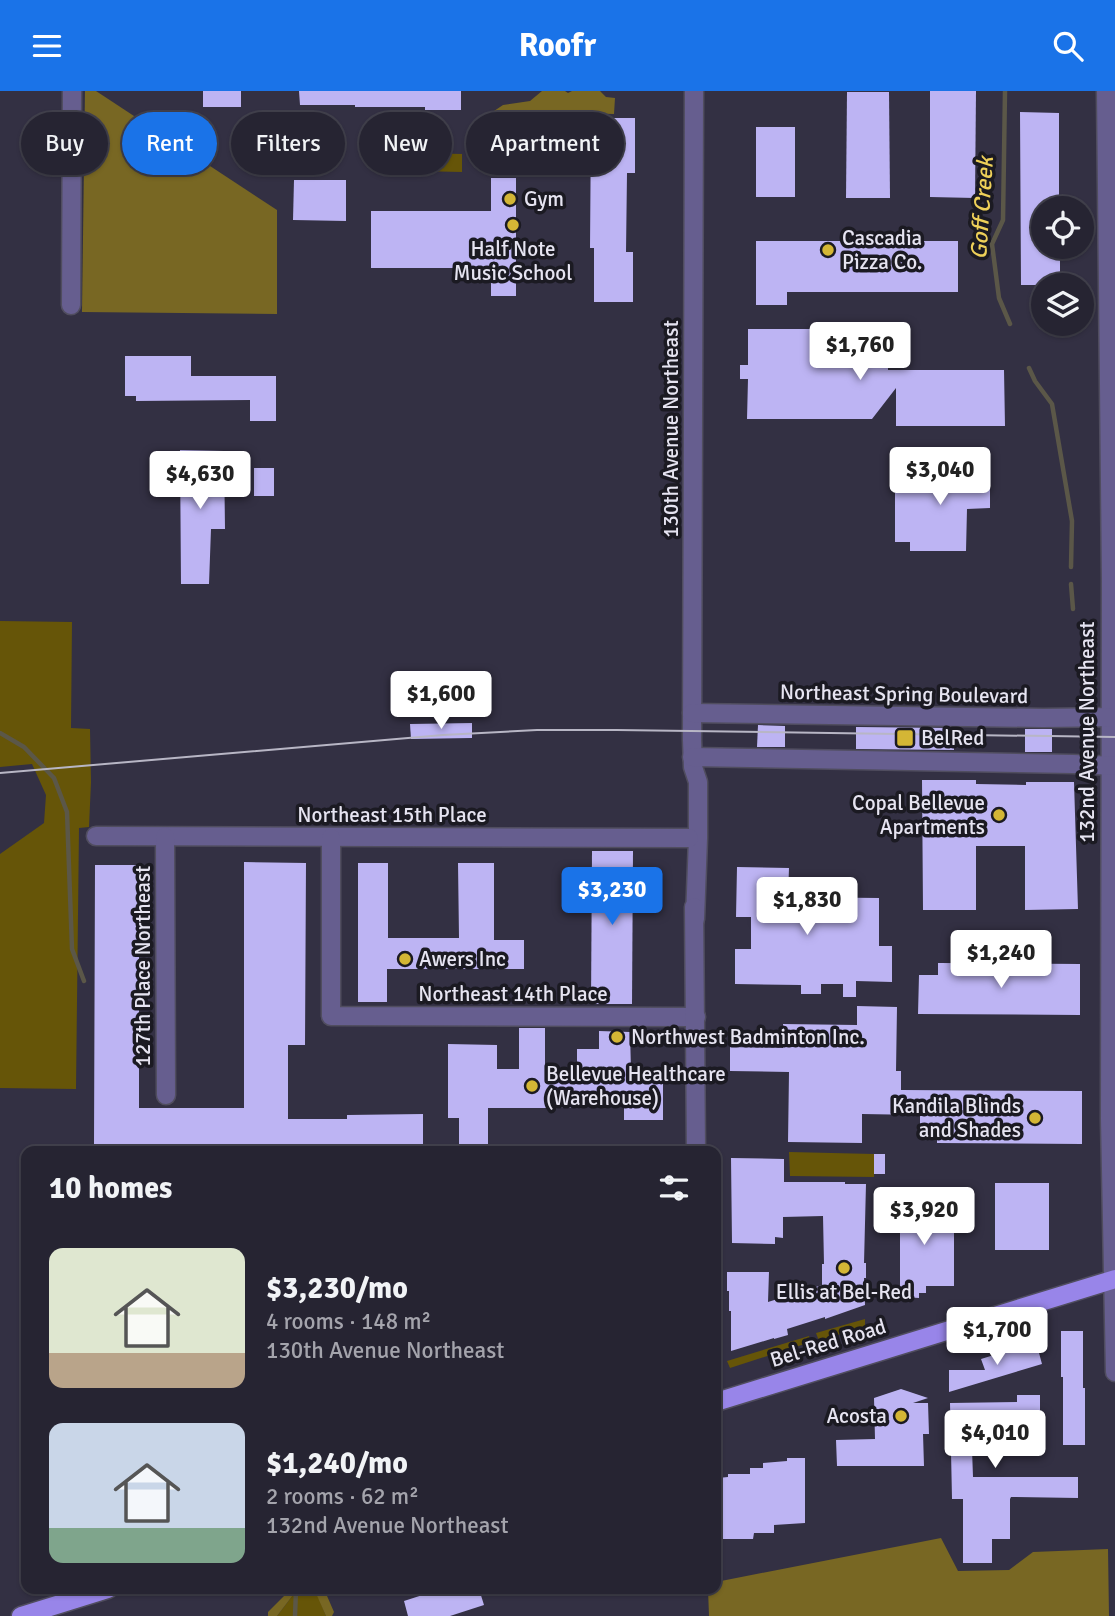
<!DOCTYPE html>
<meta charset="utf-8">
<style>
:root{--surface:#262432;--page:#2e2c3a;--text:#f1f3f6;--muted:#a4a4ac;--line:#42414d;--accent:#1a73e8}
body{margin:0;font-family:Signika,sans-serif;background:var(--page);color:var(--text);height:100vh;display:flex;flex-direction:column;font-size:26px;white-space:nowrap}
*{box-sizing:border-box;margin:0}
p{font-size:23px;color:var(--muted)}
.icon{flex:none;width:38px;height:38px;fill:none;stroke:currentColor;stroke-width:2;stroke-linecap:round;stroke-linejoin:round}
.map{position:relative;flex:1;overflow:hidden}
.sheet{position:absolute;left:21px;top:1055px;width:700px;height:448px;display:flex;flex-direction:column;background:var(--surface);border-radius:14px;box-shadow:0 2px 5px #0004,0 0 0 2px var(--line)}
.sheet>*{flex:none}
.hud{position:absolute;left:21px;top:21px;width:700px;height:63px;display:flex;gap:14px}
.fabs{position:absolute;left:1031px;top:105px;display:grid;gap:14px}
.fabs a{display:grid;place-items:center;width:63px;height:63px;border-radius:50%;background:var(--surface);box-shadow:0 2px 5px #0004,0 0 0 2px var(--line);font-size:35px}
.price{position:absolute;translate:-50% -60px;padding:0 16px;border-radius:7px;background:#fff;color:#222;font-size:23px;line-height:46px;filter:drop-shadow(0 2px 4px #0008)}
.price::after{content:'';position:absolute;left:50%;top:42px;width:21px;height:16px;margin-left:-10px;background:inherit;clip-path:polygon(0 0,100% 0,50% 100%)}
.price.current{background:var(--accent);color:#fff}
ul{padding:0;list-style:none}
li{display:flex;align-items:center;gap:21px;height:175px;padding:0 28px}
li span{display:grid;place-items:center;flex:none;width:196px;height:140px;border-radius:14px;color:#555}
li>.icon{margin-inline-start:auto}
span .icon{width:84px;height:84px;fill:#fffc;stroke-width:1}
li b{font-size:30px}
h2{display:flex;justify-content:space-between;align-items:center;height:84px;padding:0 28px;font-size:30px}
.chip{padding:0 24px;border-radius:32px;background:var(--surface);box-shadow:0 2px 5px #0004,0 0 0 2px var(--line);font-size:24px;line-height:63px}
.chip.current{background:var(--accent);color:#fff}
header{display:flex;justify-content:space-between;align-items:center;height:91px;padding:0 28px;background:var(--accent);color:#fff;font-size:32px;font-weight:700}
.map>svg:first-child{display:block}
.green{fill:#665508}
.forest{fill:#786723}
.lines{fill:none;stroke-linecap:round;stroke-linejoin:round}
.stream{stroke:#5b5748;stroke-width:4.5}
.building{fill:#bdb4f3}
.minor-casing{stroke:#504d5f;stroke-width:21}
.major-casing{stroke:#504d5f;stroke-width:21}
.minor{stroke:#665e8f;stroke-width:18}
.major{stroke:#9885e9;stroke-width:18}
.tram{stroke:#b8b6c5;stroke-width:2}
.poi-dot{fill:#d4b635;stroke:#1b1a22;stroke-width:2.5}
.labels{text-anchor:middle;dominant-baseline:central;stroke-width:7;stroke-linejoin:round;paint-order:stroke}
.poi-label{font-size:21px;fill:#e6e4f1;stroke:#1b1a22;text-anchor:start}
.street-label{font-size:21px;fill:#e6e4f1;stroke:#1b1a22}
.water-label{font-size:23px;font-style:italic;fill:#eed059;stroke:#1b1a22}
</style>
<header><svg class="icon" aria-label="menu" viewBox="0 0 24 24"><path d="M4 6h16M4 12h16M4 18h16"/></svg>Roofr<svg class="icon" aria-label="search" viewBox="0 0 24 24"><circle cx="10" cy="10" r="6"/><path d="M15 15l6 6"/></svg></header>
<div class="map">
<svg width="1115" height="1525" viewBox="0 0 1115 1525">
<rect width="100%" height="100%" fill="#333043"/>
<!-- green -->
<g class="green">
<polygon points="379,61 462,63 462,81 372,79 367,72"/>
<polygon points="0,530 72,531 71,637 90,638 91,691 89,736 79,737 76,998 0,997 0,763 44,732 46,704 32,673 0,676"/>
<polygon points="789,1061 874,1063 874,1086 790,1085"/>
<polygon points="865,1228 865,1235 819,1250 816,1242"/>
<polygon points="809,1245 811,1251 730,1277 727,1270"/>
<polygon points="316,1500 326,1525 277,1525 293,1504"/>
</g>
<!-- forest -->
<g class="forest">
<polygon points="85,0 96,0 277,119 277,223 82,221"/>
<polygon points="542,0 565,0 568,2 572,0 600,0 606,6 615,7 614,23 494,20 503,14 530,10"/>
<polygon points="941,1447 958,1480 1009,1479 1033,1461 1108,1458 1109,1525 709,1525 708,1498 716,1498 716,1491"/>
<polygon points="291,1498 324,1498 334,1521 332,1525 326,1525 315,1500 293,1504 277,1525 268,1525 268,1521"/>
</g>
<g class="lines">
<!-- stream -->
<g class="stream">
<polyline points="1005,0 1003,129 992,153 999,207 1010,233"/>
<polyline points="1029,277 1035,290 1052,313 1072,430 1071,476"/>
<polyline points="1071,493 1073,518"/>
<polyline points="0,642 24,656 54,687 67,721 72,858 84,890"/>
<polyline points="295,1525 296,1499"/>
</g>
</g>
<!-- building -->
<g class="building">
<rect x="203" y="0" width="38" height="16"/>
<polygon points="299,0 461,0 461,19 425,19 425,16 355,16 355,14 300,14"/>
<polygon points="930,0 976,0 975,107 930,106"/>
<polygon points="847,1 889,1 890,107 846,107"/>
<polygon points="1020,21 1059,22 1059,117 1043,117 1043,156 1060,156 1060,194 1021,194"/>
<polygon points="497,25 554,28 554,40 532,40 532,45 496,44"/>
<polygon points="591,27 635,27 635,82 627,82 626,161 633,161 633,211 594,211 594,157 590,157"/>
<rect x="756" y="36" width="39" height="70"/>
<rect x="509" y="68" width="25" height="15"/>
<polygon points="491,87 516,87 516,205 491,205 491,177 371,177 371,120 491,120"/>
<polygon points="294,89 346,89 346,130 293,129"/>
<polygon points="756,150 958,150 958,201 787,201 787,214 756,214"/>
<polygon points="748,238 888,238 888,279 1004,279 1005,335 896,335 896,297 872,328 747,328 748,288 740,288 740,274 748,274"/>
<polygon points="125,265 191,265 191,285 276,285 276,330 250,330 250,309 136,310 136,305 125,305"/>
<polygon points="180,359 224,360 225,438 211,438 209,493 181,493"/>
<polygon points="926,375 990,375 990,417 967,418 966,460 910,460 910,451 895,451 895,388 926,387"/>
<rect x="254" y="377" width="20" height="28"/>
<polygon points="472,632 472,647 411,648 410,633"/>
<polygon points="758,634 785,635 785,656 757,656"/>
<polygon points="856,636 954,637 954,659 856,658"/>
<rect x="1025" y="638" width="27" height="23"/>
<polygon points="922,689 976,689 976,693 1026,694 1026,691 1074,691 1078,818 1025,819 1025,755 976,755 976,819 923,819"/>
<polygon points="592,760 633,760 632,913 591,913"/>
<polygon points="244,771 306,772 305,954 288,954 288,1028 347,1028 347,1024 423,1023 423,1056 94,1055 95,774 139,774 139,1017 244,1017"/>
<polygon points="358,772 388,772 388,847 459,847 458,772 494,772 494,849 524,849 524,878 387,878 387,911 358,911"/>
<polygon points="737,776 789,777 788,806 879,807 879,855 892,855 892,891 856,890 856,906 843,906 843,893 821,893 821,903 801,903 801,894 735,893 735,858 751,858 751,826 736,826"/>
<polygon points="938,872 1080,873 1080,924 918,923 919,884 938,884"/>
<polygon points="857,915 897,916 896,980 901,980 901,999 1082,1000 1082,1053 937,1052 937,1038 920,1037 920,1024 862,1023 862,1052 788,1051 789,981 730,980 730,956 783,957 783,933 857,934"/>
<polygon points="519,937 545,937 545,978 577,978 577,958 599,958 599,940 630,941 631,980 663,981 663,1029 624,1029 624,1012 576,1012 576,1017 488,1017 488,1057 459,1057 459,1027 448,1027 448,953 497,954 497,978 519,978"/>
<rect x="874" y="1063" width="11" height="20"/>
<polygon points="731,1067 784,1068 784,1091 845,1091 845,1093 866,1093 864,1172 866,1172 866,1187 864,1187 865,1214 825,1228 825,1226 787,1238 788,1244 774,1248 774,1247 731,1260 731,1220 729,1220 729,1200 727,1200 727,1181 769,1181 768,1211 822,1194 822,1173 824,1173 823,1125 783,1126 783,1147 775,1146 775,1153 732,1152"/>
<rect x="995" y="1092" width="54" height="67"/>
<polygon points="900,1099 926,1099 926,1131 954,1131 954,1195 926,1195 926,1202 919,1202 919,1207 904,1206 904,1197 900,1197"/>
<polygon points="1061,1240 1083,1240 1083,1297 1085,1297 1085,1354 1063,1354 1063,1286 1061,1286"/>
<polygon points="1036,1251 1042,1273 949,1301 949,1279 985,1279 981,1268"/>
<polygon points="901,1298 928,1307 913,1312 928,1312 929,1343 923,1343 924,1375 837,1375 836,1349 875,1348 874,1307"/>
<polygon points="1017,1304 1040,1304 1040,1349 1009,1348 1009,1357 972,1358 973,1386 1078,1386 1078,1407 1011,1406 1010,1408 1010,1448 992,1448 992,1472 963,1472 963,1408 952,1408 950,1312 1017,1311"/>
<polygon points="787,1367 805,1367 805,1432 774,1434 774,1442 754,1442 753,1448 718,1448 718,1387 728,1386 728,1383 750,1383 750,1377 763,1377 763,1372 787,1370"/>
<polygon points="441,1498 479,1498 484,1514 450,1525 408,1525 404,1510"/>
</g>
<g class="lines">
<defs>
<g id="minor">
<polyline points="694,0 692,649 693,676 698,691 698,747 695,828"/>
<polyline points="1106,0 1111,488 1110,1028 1115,1281"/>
<polyline points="71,214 72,0"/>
<polyline points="692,622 1043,627 1115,626"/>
<polyline points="692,666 1073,673 1115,675"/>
<polyline points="96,745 689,747"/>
<polyline points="165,746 166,1004"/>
<polyline points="331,747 331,925 696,926"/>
<polyline points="694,816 696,1060"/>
</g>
<g id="major">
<polyline points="716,1311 1115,1188"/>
<polyline points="21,1525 108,1498"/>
</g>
</defs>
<!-- minor casing -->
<use href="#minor" class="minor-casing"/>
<!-- major casing -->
<use href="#major" class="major-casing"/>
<!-- minor -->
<use href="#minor" class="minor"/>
<!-- major -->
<use href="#major" class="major"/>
<!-- tram -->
<polyline class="tram" points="0,682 443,644 537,639 617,639 1115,646"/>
</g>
<!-- markers -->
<g class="poi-dot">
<circle cx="510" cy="108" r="7"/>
<circle cx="513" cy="134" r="7"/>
<circle cx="828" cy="159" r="7"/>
<rect x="896" y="638" width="18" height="18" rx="3.5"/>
<circle cx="999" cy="724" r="7"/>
<circle cx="405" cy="868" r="7"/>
<circle cx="617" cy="946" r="7"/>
<circle cx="532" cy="995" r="7"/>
<circle cx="1035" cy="1027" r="7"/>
<circle cx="844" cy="1177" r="7"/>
<circle cx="901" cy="1325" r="7"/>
</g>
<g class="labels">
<!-- poi labels -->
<g class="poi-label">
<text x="524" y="108">Gym</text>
<text x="842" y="147">Cascadia<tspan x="842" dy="24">Pizza Co.</tspan></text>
<text x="513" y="158" text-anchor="middle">Half Note<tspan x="513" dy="24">Music School</tspan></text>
<text x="921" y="647">BelRed</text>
<text x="985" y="712" text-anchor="end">Copal Bellevue<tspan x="985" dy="24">Apartments</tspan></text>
<text x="419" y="868">Awers Inc</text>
<text x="631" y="946">Northwest Badminton Inc.</text>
<text x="546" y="983">Bellevue Healthcare<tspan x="546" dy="24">(Warehouse)</tspan></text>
<text x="1021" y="1015" text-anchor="end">Kandila Blinds<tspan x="1021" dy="24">and Shades</tspan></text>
<text x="844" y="1201" text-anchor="middle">Ellis at Bel-Red</text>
<text x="887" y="1325" text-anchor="end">Acosta</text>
</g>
<!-- street labels -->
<g class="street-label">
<text transform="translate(671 338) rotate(-90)">130th Avenue Northeast</text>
<text transform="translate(904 603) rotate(1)">Northeast Spring Boulevard</text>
<text transform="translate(1087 641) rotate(-90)">132nd Avenue Northeast</text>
<text x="392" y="724">Northeast 15th Place</text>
<text transform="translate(143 875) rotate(-90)">127th Place Northeast</text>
<text x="513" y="903">Northeast 14th Place</text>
<text transform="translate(828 1252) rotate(-17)">Bel-Red Road</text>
</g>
<!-- water labels -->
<g class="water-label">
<text transform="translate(982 117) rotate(-86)">Goff Creek</text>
</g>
</g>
</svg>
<div class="fabs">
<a><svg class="icon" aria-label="locate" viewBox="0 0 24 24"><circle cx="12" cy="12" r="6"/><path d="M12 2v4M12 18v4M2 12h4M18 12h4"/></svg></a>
<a><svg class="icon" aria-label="layers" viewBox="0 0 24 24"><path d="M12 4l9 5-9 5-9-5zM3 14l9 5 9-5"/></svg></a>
</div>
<b class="price" style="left:860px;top:291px">$1,760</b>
<b class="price" style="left:940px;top:416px">$3,040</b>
<b class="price" style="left:200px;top:420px">$4,630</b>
<b class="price" style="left:441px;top:640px">$1,600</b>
<b class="price current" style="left:612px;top:836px">$3,230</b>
<b class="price" style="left:807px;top:846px">$1,830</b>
<b class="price" style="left:1001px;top:899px">$1,240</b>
<b class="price" style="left:924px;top:1156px">$3,920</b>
<b class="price" style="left:997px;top:1276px">$1,700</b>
<b class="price" style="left:995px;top:1379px">$4,010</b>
<div class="hud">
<a class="chip">Buy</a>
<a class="chip current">Rent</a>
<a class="chip">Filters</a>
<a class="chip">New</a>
<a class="chip">Apartment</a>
</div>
<section class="sheet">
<h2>10 homes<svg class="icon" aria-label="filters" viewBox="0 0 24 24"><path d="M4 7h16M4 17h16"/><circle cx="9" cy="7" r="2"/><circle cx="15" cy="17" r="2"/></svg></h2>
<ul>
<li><span style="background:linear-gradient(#dfe7d0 75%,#b9a48a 0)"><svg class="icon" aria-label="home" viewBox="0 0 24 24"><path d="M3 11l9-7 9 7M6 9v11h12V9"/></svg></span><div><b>$3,230/mo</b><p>4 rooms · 148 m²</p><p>130th Avenue Northeast</p></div></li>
<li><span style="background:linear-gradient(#c9d6e8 75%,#7fa58c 0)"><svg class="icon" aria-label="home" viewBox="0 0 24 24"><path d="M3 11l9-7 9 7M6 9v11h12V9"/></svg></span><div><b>$1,240/mo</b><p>2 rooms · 62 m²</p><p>132nd Avenue Northeast</p></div></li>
</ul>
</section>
</div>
